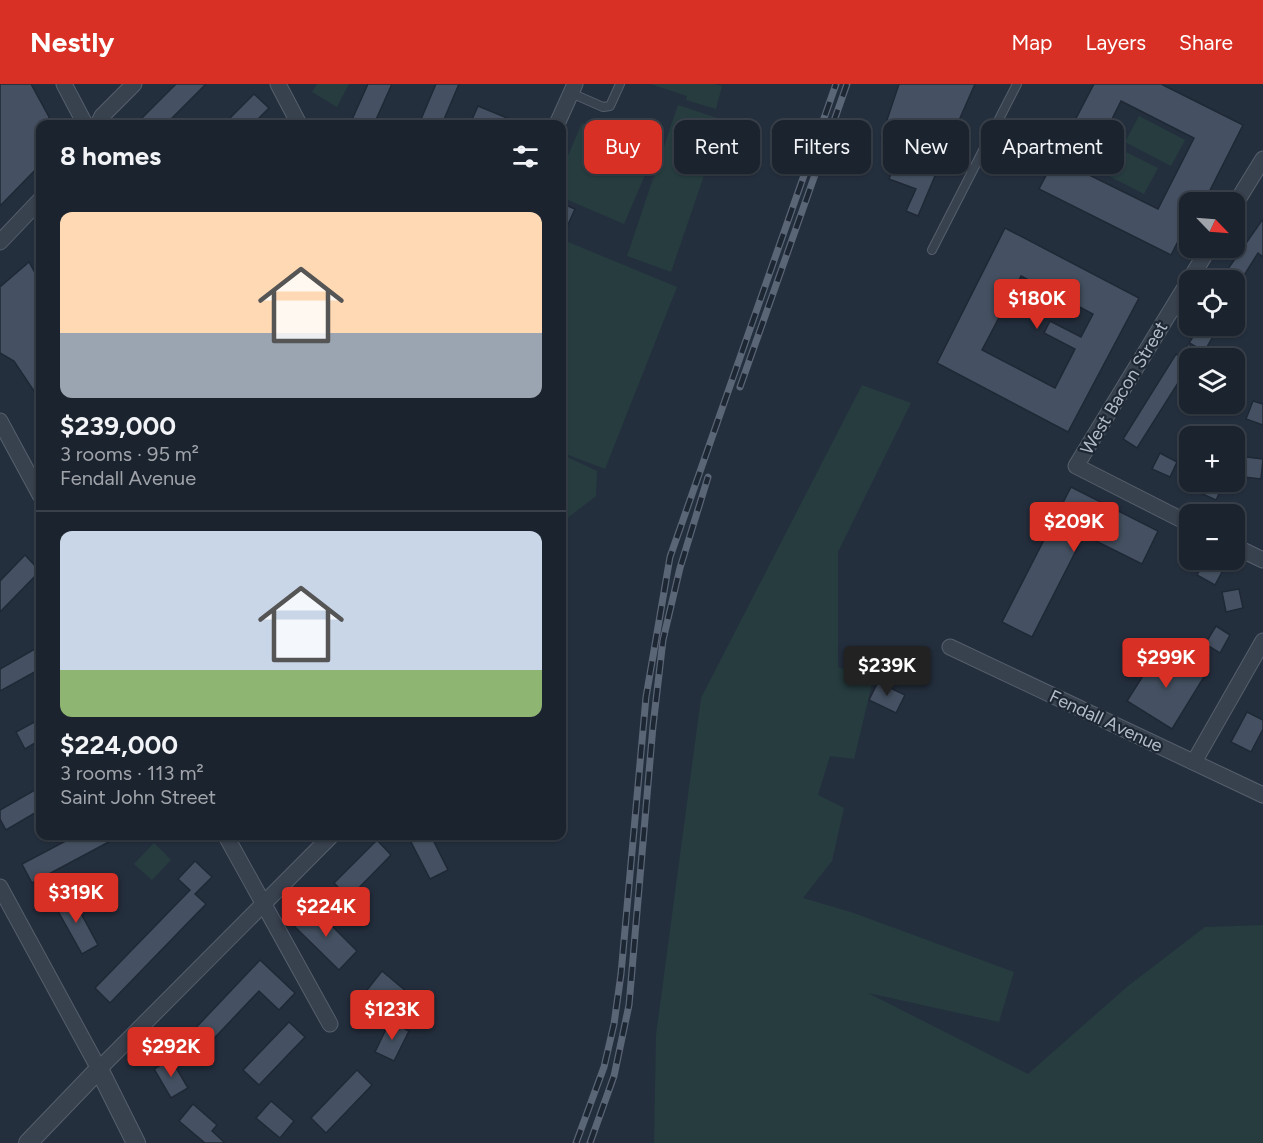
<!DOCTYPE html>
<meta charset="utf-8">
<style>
:root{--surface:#1b232e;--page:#242b36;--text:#f1f3f6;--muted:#a0a4aa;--line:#39404a;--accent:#d93025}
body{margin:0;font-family:Figtree,sans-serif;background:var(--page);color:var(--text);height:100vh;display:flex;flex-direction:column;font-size:22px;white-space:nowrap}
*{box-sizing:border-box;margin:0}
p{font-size:20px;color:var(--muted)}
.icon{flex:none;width:33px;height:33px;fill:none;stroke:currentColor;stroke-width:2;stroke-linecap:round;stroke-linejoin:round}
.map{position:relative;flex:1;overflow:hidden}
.panel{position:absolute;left:36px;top:36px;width:530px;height:720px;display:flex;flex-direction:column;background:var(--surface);border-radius:12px;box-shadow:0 2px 4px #0004,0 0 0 2px var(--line)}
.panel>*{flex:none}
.banner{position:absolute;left:584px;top:36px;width:570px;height:54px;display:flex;gap:12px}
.needle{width:39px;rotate:115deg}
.fabs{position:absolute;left:1179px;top:108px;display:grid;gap:12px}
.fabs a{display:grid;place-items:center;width:66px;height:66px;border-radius:12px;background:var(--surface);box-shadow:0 2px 4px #0004,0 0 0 2px var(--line);font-size:30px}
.price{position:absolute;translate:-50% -51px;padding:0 14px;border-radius:6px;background:var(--accent);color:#fff;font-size:20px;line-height:39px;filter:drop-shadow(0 2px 3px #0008)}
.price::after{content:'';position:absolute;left:50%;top:36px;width:18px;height:14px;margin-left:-9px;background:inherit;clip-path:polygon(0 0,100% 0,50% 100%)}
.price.active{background:#222;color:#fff}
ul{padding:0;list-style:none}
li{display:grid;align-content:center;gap:12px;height:318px;padding:0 24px}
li+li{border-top:2px solid var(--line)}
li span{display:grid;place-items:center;height:186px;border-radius:12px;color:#555}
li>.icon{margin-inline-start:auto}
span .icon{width:108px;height:108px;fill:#fffc;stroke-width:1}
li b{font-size:26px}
h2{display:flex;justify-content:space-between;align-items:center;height:72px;padding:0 24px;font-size:26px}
.pill{padding:0 21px;border-radius:12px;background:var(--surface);box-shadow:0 2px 4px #0004,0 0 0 2px var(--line);font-size:21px;line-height:54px}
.pill.active{background:var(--accent);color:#fff}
header{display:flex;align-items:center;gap:36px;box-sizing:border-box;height:84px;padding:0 30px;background:var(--accent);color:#fff}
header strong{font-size:28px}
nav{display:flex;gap:33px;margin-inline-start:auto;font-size:21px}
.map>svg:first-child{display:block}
.green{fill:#263c3f}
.building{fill:#455162;stroke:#1f2835;stroke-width:1.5;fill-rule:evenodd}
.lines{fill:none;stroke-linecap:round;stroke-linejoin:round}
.service-casing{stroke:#565f6c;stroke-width:10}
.minor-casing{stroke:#565f6c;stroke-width:17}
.tertiary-casing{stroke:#565f6c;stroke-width:20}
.service{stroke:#38414e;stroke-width:8}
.minor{stroke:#38414e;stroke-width:15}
.tertiary{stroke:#38414e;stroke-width:18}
.rail-casing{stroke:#5a6575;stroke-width:7}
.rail{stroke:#1d2633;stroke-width:4.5;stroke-dasharray:14;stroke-linecap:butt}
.labels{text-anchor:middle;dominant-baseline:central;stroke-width:4.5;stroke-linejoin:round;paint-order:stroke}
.street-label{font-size:18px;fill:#b4bcc9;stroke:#1d2633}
</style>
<header>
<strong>Nestly</strong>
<nav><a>Map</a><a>Layers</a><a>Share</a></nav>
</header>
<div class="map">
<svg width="1263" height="1059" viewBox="0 0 1263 1059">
<rect width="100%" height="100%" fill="#242f3e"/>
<!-- green -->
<g class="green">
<polygon points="317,0 349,0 337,23 312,8"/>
<polygon points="651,0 715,0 722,2 716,25 686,16 687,12"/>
<polygon points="678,21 723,36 671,188 627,172"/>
<polygon points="1139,32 1185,56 1171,82 1125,58"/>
<polygon points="582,39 654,70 624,140 561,113 561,88"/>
<polygon points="1112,61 1158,84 1144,110 1099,87"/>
<polygon points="561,155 677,203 605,385 561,368"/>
<polygon points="862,301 911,319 838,468 838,583 873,596 854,675 830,672 818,711 844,724 832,777 803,814 851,828 1014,888 999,938 868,909 1028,990 1128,902 1205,843 1263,841 1263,1059 654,1059 656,951 701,614"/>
<polygon points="561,370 597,387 596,412 561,439"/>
<polygon points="154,759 171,776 152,796 134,780"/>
</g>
<!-- building -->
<g class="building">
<polygon points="0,0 31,0 49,33 48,40 40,40 40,81 0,122"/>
<polygon points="176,0 206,0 166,40 136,40"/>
<polygon points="368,0 392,0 374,40 350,40"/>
<polygon points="436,0 459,0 442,40 419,40"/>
<polygon points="899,0 975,0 949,59 958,62 949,84 940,80 918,132 906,127 916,105 889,95 902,62 881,54"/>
<path d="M1094 0H1161L1243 41 1204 118H1190V134L1171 171 1039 105ZM1121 17 1194 54 1158 125 1085 89Z"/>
<polygon points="254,10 269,24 253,40 224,40"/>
<polygon points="478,22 522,40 470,40"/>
<polygon points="561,119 575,125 561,156"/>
<polygon points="1263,135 1263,173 1258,169 1238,201 1234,196 1223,192"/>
<path d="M1005 144 1139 214 1068 348 937 279ZM1021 192 1093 230 1081 253 1050 237 1044 249 1075 265 1055 304 982 266Z"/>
<polygon points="29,178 40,198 40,316 14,277 0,269 0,203"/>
<polygon points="1200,242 1214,251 1204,268 1190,259 1190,280 1137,364 1123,355 1176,270 1180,273"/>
<polygon points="1253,317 1263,320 1263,341 1246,335"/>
<polygon points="1160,369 1177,378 1170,393 1152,385"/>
<polygon points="1246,373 1263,375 1261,395 1244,393"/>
<polygon points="1203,398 1225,398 1216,416 1198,408"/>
<polygon points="1071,403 1158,447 1142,480 1084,451 1032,553 1002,538"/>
<polygon points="25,471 40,487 0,528 0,497"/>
<polygon points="1205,477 1223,486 1215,501 1197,491"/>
<polygon points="1239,505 1243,524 1226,528 1222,508"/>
<polygon points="1216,542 1230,551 1220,569 1205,560"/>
<polygon points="40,562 40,585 0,607 0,585"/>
<polygon points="1160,565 1204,593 1172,645 1127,617"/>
<polygon points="878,598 905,611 896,629 869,616"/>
<polygon points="1247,628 1263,636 1263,645 1251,668 1231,658"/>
<polygon points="40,635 40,656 25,665 16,648"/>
<polygon points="40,703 40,726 6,746 0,735 0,726"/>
<polygon points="75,752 120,752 32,799 22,780"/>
<polygon points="408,752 431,752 448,786 430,795"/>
<polygon points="377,756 391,771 349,814 334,799"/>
<polygon points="195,777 212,793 195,810 206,820 110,919 95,904 190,806 178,795"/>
<polygon points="71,811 98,861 82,870 54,820"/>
<polygon points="313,823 357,867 339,886 294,842"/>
<polygon points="260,876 295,909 279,926 259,907 203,966 188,952"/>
<polygon points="382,887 407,908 392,926 367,906"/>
<polygon points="390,937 409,947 394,977 375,968"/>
<polygon points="289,938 305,953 259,1001 243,986"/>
<polygon points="171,975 188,1004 171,1014 154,985"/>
<polygon points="357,986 372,1001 326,1049 311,1034"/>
<polygon points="271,1017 294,1037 280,1054 256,1034"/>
<polygon points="193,1020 217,1041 212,1047 225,1059 205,1059 179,1037"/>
</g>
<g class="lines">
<defs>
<g id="service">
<polyline points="571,9 603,23 610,22 620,0"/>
<polyline points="932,166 1017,0"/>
</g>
<g id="minor">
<polyline points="64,0 85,40"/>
<polyline points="278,0 299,40"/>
<polyline points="98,40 102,32 134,0"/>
<polyline points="557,40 575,0"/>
<polyline points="1234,122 1263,75"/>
<polyline points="0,158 40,116"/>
<polyline points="0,337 40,411"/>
<polyline points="1190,440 1076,382 1209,164"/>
<polyline points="1234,462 1263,476"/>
<polyline points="950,563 1263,711"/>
<polyline points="1194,678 1263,557"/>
<polyline points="226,752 330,940"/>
<polyline points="0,803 99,985 331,752"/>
</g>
<polyline id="tertiary" points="28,1059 99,985 136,1059"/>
</defs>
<!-- service casing -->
<use href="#service" class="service-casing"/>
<!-- minor casing -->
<use href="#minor" class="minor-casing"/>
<!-- tertiary casing -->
<use href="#tertiary" class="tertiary-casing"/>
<!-- service -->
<use href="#service" class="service"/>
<!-- minor -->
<use href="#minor" class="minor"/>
<!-- tertiary -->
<use href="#tertiary" class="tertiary"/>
<defs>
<g id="rail">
<polyline points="740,303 847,0"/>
<polyline points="576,1059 604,983 614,940 621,890 646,613 670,473 836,0"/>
<polyline points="590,1059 614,992 629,921 653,642 663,556 680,484 708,393"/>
</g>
</defs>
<!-- rail casing -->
<use href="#rail" class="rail-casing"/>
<!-- rail -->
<use href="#rail" class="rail"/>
</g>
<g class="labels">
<!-- street labels -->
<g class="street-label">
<text transform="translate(1124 304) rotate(-59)">West Bacon Street</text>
<text transform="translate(1106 637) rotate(25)">Fendall Avenue</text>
</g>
</g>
</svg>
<div class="fabs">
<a><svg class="needle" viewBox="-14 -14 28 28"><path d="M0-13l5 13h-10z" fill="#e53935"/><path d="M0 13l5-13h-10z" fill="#a0a4aa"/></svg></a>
<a><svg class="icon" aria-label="locate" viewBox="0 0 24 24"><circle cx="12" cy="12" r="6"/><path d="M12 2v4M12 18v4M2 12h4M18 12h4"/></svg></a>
<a><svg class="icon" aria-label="layers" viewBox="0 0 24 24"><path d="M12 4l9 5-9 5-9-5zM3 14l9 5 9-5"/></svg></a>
<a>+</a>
<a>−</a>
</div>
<b class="price" style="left:1037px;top:246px">$180K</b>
<b class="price" style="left:1074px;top:469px">$209K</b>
<b class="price" style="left:1166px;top:605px">$299K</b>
<b class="price active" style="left:887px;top:613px">$239K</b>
<b class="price" style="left:76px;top:840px">$319K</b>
<b class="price" style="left:326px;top:854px">$224K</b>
<b class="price" style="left:392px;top:957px">$123K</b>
<b class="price" style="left:171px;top:994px">$292K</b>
<div class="banner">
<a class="pill active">Buy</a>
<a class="pill">Rent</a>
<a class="pill">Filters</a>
<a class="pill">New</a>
<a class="pill">Apartment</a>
</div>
<section class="panel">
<h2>8 homes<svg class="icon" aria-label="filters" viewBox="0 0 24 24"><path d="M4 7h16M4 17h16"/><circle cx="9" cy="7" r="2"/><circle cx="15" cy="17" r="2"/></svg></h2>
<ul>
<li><span style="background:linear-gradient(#ffd9b3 65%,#9aa5b1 0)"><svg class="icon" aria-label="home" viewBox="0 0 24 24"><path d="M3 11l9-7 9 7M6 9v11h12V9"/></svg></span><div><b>$239,000</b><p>3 rooms · 95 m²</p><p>Fendall Avenue</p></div></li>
<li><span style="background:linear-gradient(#c9d6e8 75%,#8fb573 0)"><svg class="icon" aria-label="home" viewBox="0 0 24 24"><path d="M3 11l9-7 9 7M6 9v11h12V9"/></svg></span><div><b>$224,000</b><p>3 rooms · 113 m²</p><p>Saint John Street</p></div></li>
</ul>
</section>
</div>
